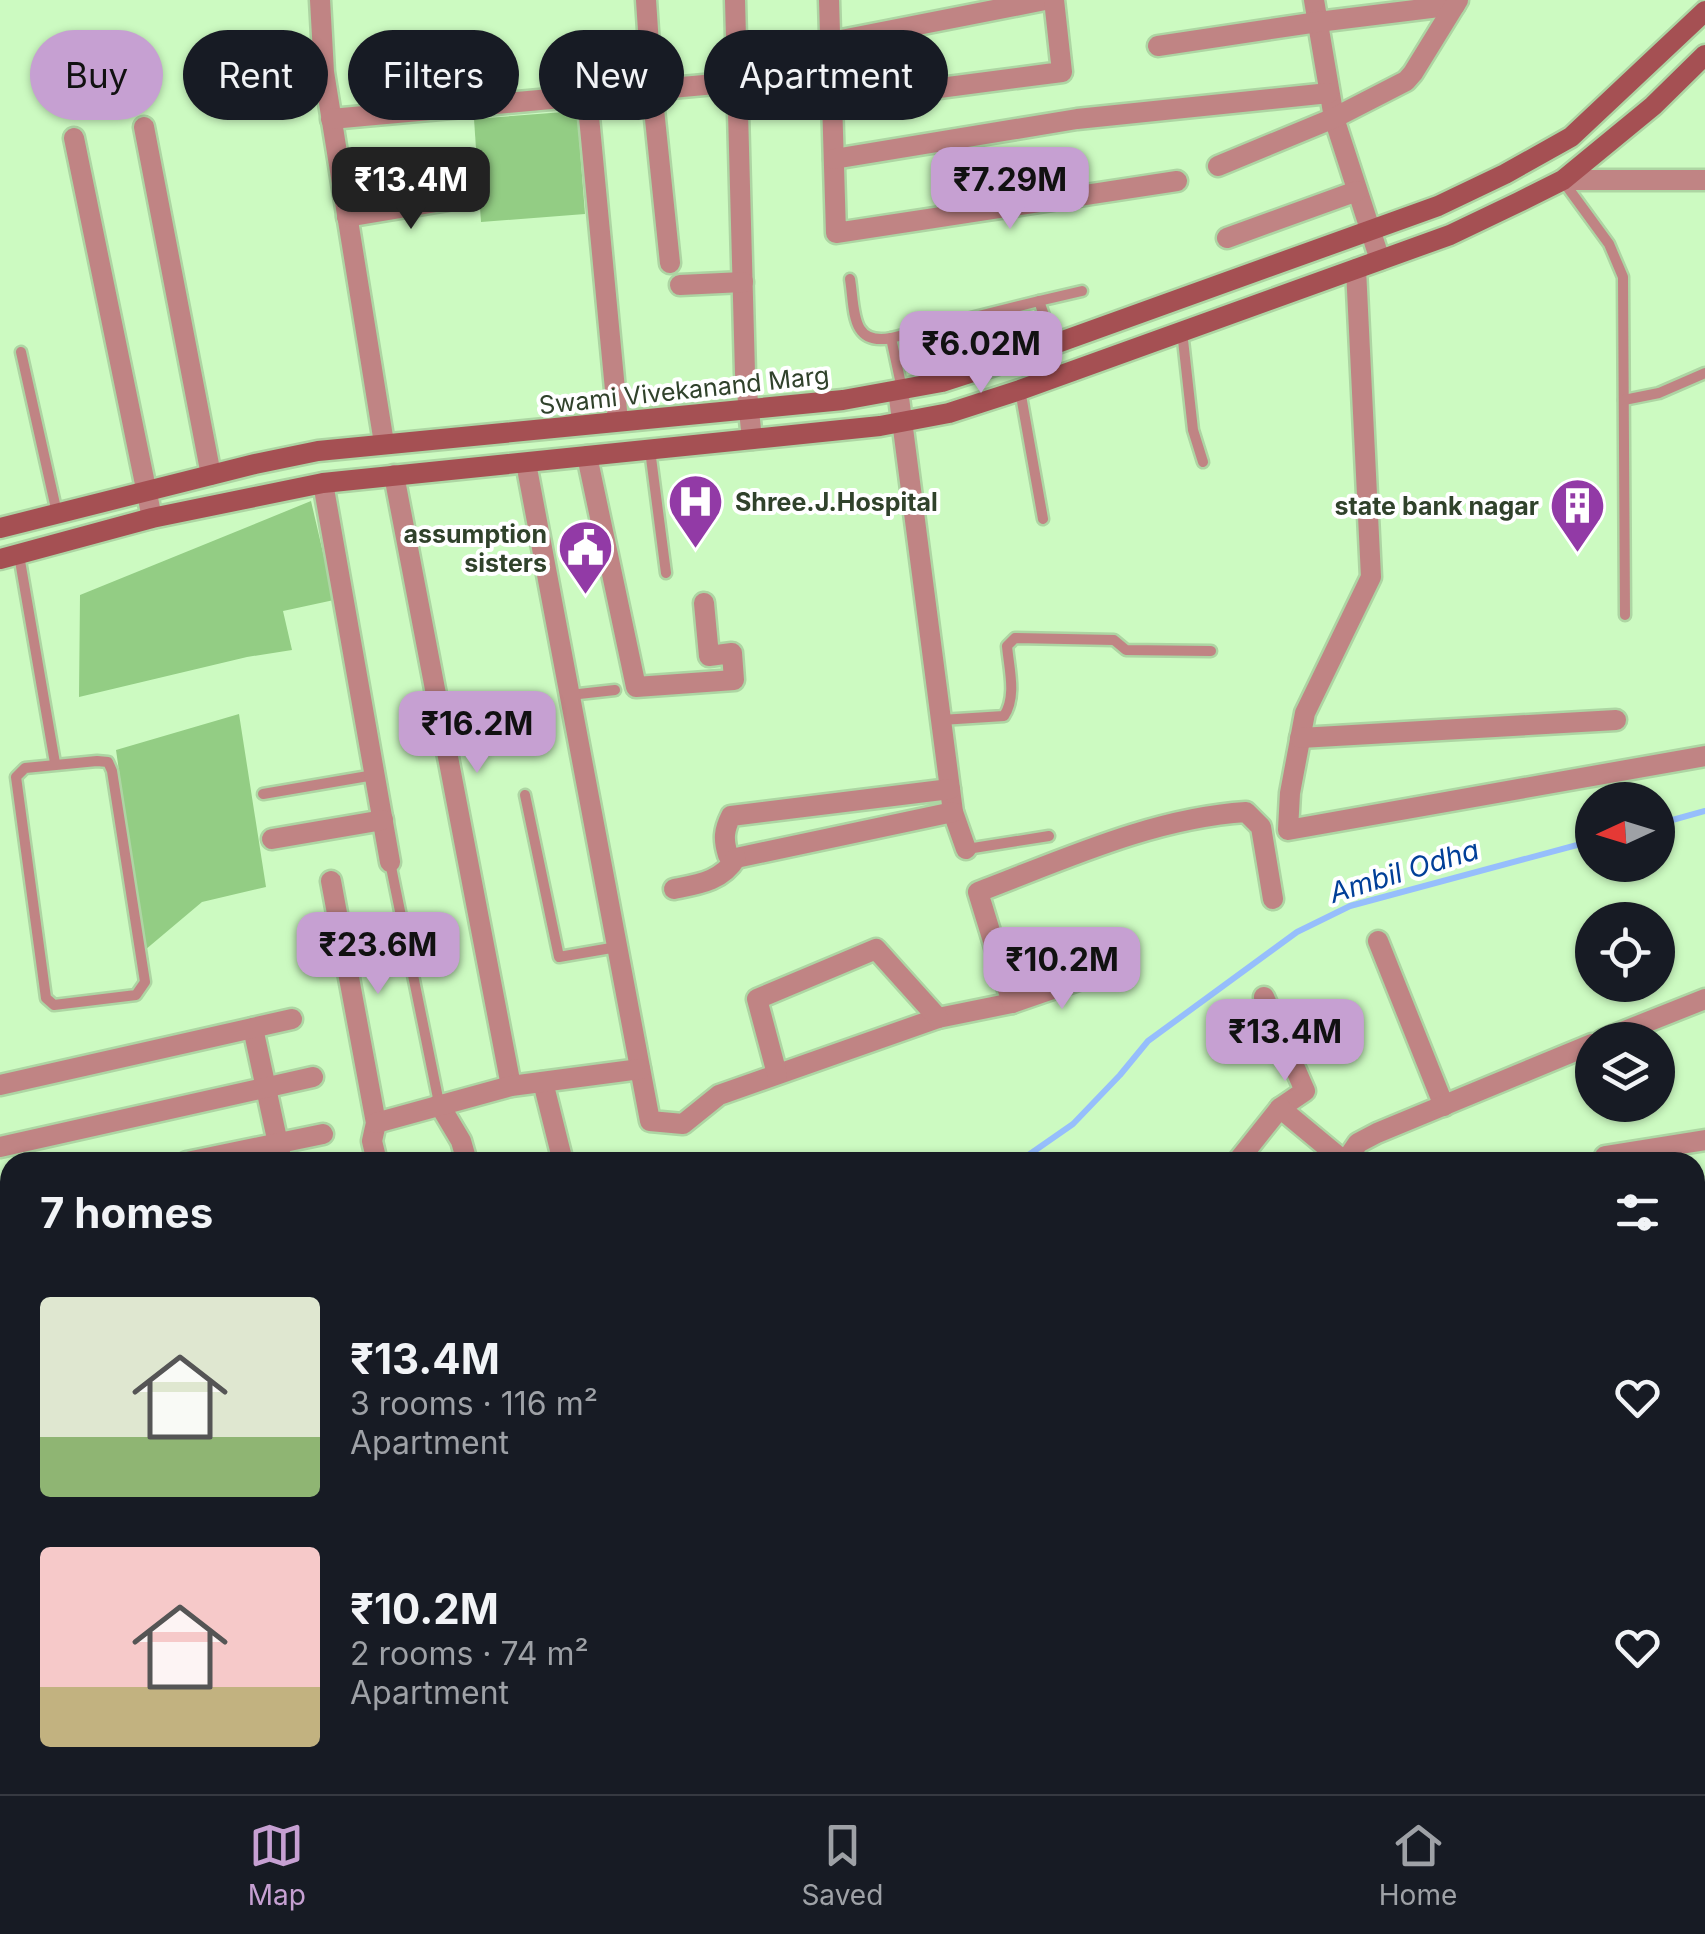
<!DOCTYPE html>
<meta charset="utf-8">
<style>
:root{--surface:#171b24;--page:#20242c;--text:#f1f3f6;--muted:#9ea1a6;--line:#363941;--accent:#c6a0d2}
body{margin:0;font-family:Inter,sans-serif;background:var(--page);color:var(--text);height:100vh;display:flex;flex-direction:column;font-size:38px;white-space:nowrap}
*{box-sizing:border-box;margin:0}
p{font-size:32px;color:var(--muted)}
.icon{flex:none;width:55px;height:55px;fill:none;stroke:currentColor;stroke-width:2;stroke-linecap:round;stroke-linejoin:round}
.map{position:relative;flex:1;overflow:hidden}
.details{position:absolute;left:0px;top:1152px;width:1705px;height:642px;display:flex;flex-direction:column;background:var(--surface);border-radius:30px 30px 0 0;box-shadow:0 2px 8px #0004}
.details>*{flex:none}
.top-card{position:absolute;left:30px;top:30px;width:1000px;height:90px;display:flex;gap:20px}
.needle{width:65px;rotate:266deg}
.tools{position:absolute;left:1575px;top:782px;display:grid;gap:20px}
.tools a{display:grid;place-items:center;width:100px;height:100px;border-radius:50%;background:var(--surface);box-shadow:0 2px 8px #0004;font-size:50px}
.price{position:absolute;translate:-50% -85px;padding:0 22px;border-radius:20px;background:var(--accent);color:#111;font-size:32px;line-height:65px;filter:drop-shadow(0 2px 5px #0008)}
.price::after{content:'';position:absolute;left:50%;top:60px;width:30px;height:22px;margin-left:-15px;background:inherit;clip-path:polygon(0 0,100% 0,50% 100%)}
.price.on{background:#222;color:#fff}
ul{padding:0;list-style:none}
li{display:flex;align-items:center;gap:30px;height:250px;padding:0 40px}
li span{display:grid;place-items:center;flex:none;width:280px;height:200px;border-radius:10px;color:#555}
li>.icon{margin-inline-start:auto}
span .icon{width:120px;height:120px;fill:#fffc;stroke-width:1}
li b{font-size:42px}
h2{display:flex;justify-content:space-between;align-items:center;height:120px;padding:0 40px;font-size:42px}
.tag{padding:0 35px;border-radius:45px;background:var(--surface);box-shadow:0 2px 8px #0004;font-size:35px;line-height:90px}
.tag.on{background:var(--accent);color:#111}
.tabs{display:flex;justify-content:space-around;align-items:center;height:140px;border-top:2px solid var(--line);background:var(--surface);font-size:28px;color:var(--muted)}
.tabs a{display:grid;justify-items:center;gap:5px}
.tabs .on{color:var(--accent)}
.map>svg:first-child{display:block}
.green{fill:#93cd84}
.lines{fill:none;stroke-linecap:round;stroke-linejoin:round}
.stream{stroke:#96befc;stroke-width:6}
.lane-casing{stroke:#add5a3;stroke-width:15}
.street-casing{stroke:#add5a3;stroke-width:25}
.secondary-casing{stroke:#add5a3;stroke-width:25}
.lane{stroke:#c08484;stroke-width:10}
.street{stroke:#c08484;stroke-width:20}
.secondary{stroke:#a55053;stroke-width:20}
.labels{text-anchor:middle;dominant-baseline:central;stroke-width:8;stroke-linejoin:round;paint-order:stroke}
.street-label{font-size:25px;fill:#30422b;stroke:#fff}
.poi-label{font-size:25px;font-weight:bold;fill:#30422b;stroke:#fff;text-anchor:end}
.water-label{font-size:28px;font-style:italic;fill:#013f98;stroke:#fff}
</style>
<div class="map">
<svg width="1705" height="1794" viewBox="0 0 1705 1794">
<rect width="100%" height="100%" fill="#ccfac1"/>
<!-- green -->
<g class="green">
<polygon points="577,111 585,214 481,222 474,119"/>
<polygon points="311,501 334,600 283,611 292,650 247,657 79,697 80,595"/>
<polygon points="239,714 266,887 202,902 145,950 116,750"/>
</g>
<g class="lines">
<!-- stream -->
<g class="stream">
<polyline points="1658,824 1705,811"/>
<polyline points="1011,1162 1027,1156 1073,1124 1120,1075 1148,1041 1297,932 1350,906 1592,841"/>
<polyline points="0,1549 10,1546"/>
</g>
<defs>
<g id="lane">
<polyline points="1563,181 1609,244 1623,277 1625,615"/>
<path d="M850 279C855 309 850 346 891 338"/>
<polyline points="1039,301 1082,291"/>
<polyline points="1182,331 1193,430 1203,462"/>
<polyline points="21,352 57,513"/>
<polyline points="902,389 891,338 1039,301 1054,344"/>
<polyline points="1020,390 1043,519"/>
<polyline points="1624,400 1659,393 1705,373"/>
<polyline points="650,450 666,573"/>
<polyline points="19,555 55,763"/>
<polyline points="570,695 615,690"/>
<path d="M941 720 1004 716C1017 696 1009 669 1007 646L1015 638 1114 640 1126 650 1211 651"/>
<polygon points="97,761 108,762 112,771 145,982 136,995 54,1005 46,998 16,777 25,768"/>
<polyline points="263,794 374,775"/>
<polyline points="525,795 559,957 617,947"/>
<polyline points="967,849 1049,836"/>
<polyline points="390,862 439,1103"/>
<polyline points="1695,1666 1705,1687"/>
<polyline points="432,1785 435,1794"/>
<polyline points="618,1789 620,1794"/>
<polyline points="546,1793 561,1785"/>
</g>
<g id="street">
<polyline points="320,0 324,72 384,443"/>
<polyline points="646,0 652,90 670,263"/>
<polyline points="735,0 745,373 752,439"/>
<polyline points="829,0 836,233 1177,181"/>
<polyline points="1314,0 1334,118 1380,260"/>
<polyline points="831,42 1045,0"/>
<polyline points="1158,46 1318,22 1455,5"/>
<polyline points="587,96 618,421"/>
<polyline points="833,102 1062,72 1054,0"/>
<polyline points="331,119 737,82"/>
<polyline points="144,127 211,475"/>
<polyline points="74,138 152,518"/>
<polyline points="834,159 1077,119 1329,93"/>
<polyline points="1218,166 1334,118 1406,81 1413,73 1458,0"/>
<polyline points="1563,180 1705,180"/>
<polyline points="347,217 466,197"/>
<polyline points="1227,238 1357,191"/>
<polyline points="1356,269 1371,577 1305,713 1290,793 1288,830 1705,756"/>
<polyline points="680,285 743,282"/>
<polyline points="898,390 953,812 966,849"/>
<polyline points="587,456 636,687 734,680 732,653 709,656 704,603"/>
<polyline points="526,463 650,1121 683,1124 719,1095 938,1018 1012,1003 1096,974"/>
<polyline points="394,475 511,1086"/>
<polyline points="323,483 390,862"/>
<polyline points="1300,738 1616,720"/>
<path d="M950 789 731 816C724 830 723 839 728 855L736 858 953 812"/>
<polyline points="272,839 383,820"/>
<polyline points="331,881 376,1123 372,1141 377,1162"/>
<path d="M674 889C699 884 722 881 736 858"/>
<polyline points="1378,941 1444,1106"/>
<polyline points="1264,997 1305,1091 1280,1108"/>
<path d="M1012 1003 978 892C1065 859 1153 818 1246 812L1261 827 1273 899"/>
<polyline points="253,1028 282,1162"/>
<polyline points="1602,1040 1705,999"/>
<polyline points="777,1074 757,999 876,949 938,1018"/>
<polyline points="543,1082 563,1162"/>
<polyline points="0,1085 292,1019"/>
<polyline points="439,1104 461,1141 467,1162"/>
<polyline points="376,1123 511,1086 640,1069"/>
<polyline points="0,1147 313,1077"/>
<polyline points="1605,1156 1705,1140"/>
<polyline points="187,1162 323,1134"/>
<polyline points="1237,1162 1280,1108 1345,1162"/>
<polyline points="1345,1162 1358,1143 1377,1133 1592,1044"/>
<polyline points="0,1202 10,1200"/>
<polyline points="1695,1205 1705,1203"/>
<polyline points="0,1269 10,1267"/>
<polyline points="1695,1292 1705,1319"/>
<polyline points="0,1333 10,1331"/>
<polyline points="1695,1375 1705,1372"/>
<polyline points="0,1394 10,1392"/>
<polyline points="1695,1411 1705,1423"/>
<polyline points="0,1465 10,1463"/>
<polyline points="0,1601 10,1598"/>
<polyline points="100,1785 103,1794"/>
<polyline points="300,1785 303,1794"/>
<polyline points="543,1785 546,1794"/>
<polyline points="718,1785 722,1794"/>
<polyline points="862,1785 866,1794"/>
<polyline points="911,1785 915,1794"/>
<polyline points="1073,1785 1078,1794"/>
<polyline points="1625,1785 1628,1794"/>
<polyline points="459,1794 487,1785"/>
<polyline points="774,1794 791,1785"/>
<polyline points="1207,1794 1225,1785"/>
<polyline points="1450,1794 1464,1785"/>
</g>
<g id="secondary">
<polyline points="0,528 255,464 318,451 843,400 942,382 1010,360 1438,206 1505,174 1571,137 1705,11"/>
<polyline points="0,559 152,518 323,483 880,426 949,413 1020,390 1450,235 1519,202 1563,180 1653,106 1705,55"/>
</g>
</defs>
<!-- lane casing -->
<use href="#lane" class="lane-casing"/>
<!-- street casing -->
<use href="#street" class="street-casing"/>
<!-- secondary casing -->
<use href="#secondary" class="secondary-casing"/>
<!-- lane -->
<use href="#lane" class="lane"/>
<!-- street -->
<use href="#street" class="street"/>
<!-- secondary -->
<use href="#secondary" class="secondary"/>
</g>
<!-- icons -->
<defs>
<symbol id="hospital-pin" viewBox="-11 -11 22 30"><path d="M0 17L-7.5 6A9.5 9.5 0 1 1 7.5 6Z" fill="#923aa6" stroke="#fff"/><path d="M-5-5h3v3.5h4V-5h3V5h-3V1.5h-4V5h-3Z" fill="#fff"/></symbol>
<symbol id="building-pin" viewBox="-11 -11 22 30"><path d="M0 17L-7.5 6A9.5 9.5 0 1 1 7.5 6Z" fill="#923aa6" stroke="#fff"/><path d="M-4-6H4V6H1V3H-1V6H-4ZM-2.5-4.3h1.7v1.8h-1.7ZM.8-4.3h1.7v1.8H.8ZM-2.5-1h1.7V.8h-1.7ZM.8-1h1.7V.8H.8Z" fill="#fff"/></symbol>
<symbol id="civic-pin" viewBox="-11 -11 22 30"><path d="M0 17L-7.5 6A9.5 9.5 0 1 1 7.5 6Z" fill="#923aa6" stroke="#fff"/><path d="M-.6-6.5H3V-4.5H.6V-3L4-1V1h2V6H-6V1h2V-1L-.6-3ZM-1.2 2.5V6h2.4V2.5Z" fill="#fff"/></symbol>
</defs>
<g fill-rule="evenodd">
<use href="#hospital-pin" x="664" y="470" width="63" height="86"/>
<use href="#building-pin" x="1546" y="474" width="63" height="86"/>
<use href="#civic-pin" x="554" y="516" width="63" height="86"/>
</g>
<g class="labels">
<!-- street labels -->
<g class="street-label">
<text transform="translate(684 390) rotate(-6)">Swami Vivekanand Marg</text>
</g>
<!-- poi labels -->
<g class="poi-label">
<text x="735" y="502" text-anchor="start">Shree.J.Hospital</text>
<text x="1539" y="506">state bank nagar</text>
<text x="547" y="534">assumption<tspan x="547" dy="29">sisters</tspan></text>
</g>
<!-- water labels -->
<g class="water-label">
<text transform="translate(1404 871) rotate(-17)">Ambil Odha</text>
</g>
</g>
</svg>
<div class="tools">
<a><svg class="needle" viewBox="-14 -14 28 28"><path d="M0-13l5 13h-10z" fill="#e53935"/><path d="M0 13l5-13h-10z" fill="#9ea1a6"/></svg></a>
<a><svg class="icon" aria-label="locate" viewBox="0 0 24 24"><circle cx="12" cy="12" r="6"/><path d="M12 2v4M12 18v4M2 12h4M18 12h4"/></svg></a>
<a><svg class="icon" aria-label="layers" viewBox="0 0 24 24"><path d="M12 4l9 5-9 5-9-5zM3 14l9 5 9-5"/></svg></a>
</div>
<b class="price on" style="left:411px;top:232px">₹13.4M</b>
<b class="price" style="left:1010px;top:232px">₹7.29M</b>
<b class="price" style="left:981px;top:396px">₹6.02M</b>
<b class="price" style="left:477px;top:776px">₹16.2M</b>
<b class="price" style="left:378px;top:997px">₹23.6M</b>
<b class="price" style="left:1062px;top:1012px">₹10.2M</b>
<b class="price" style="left:1285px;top:1084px">₹13.4M</b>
<div class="top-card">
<a class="tag on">Buy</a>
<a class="tag">Rent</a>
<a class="tag">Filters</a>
<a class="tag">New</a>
<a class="tag">Apartment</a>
</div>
<section class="details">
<h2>7 homes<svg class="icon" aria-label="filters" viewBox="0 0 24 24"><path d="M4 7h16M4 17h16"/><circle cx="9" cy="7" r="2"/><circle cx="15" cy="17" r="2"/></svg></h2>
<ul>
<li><span style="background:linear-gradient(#dfe7d0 70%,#8fb573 0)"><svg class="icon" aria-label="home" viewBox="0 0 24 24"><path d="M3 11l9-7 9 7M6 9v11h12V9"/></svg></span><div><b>₹13.4M</b><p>3 rooms · 116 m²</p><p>Apartment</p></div><svg class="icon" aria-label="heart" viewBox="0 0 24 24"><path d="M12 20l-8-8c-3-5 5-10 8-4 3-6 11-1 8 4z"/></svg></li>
<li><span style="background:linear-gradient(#f6c9c9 70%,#c2b280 0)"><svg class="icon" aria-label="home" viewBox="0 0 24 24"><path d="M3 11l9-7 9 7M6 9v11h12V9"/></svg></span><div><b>₹10.2M</b><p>2 rooms · 74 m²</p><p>Apartment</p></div><svg class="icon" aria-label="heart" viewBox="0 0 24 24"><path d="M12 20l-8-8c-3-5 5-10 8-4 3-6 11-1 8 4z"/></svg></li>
</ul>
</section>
</div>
<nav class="tabs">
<a class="on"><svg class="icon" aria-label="map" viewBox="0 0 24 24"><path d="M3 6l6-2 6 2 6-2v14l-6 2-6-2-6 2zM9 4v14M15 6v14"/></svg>Map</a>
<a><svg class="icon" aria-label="saved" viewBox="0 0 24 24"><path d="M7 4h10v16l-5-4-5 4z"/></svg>Saved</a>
<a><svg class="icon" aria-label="home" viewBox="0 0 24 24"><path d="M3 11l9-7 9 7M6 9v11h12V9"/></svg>Home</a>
</nav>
